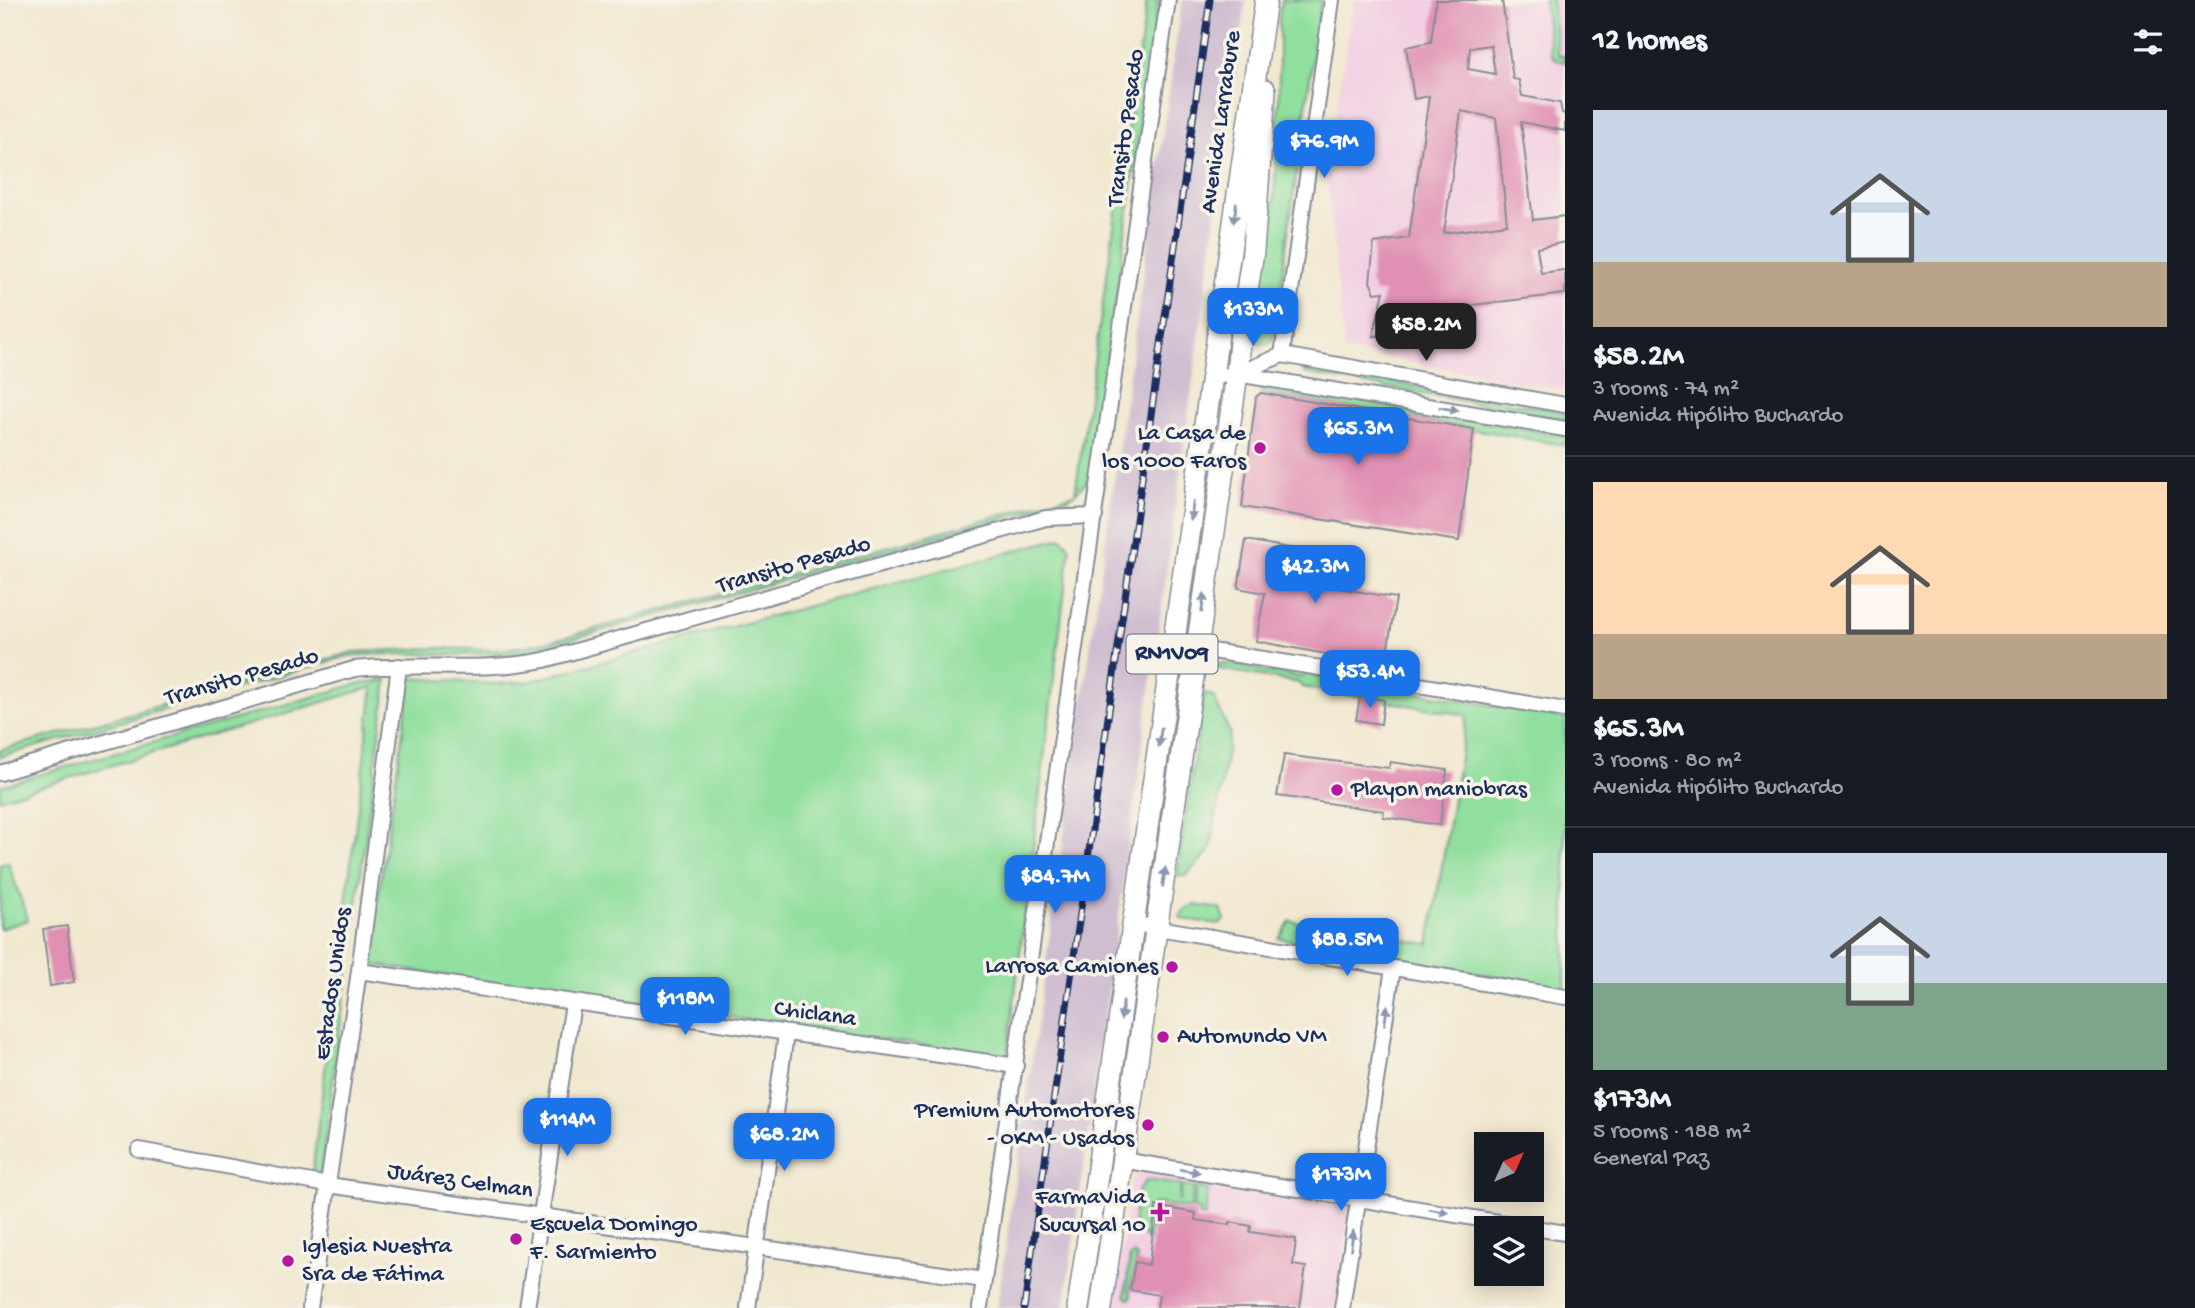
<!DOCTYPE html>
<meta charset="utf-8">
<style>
:root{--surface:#171b24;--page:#242831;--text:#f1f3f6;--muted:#9ea1a6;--line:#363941;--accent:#1a73e8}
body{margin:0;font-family:"Gochi Hand",sans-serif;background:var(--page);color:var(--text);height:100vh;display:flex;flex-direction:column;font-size:26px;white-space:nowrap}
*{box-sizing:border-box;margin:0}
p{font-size:23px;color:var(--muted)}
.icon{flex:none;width:38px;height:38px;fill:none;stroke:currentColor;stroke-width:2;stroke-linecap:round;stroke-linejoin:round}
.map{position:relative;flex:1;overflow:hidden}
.panel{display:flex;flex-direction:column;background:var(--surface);width:630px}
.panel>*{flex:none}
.needle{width:46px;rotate:45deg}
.buttons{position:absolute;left:1474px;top:1132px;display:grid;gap:14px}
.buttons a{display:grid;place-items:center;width:70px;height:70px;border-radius:0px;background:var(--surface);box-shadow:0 4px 18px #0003;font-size:35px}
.price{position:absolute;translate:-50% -60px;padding:0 16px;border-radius:14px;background:var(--accent);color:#fff;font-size:23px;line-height:46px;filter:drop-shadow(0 2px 4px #0008)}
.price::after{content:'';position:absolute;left:50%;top:42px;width:21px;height:16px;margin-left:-10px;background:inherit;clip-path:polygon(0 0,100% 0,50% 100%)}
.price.on{background:#222;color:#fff}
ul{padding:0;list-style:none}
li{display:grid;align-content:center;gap:14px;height:371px;padding:0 28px}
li+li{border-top:2px solid var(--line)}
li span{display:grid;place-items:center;height:217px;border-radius:0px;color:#555}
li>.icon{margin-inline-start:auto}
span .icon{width:126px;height:126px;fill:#fffc;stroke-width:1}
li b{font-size:30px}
h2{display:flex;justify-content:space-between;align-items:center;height:84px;padding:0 28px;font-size:30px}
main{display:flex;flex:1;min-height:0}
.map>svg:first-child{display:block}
.built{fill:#f2cfe2}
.industrial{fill:#cfbdd0}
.green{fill:#90df9e;stroke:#56877e;stroke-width:2}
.building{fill:#e090b3;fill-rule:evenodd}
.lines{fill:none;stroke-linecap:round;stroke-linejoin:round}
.street-casing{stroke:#868c97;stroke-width:18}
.primary-casing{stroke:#868c97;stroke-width:24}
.street{stroke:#fff;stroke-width:14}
.primary{stroke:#fff;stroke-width:21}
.rail-casing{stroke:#1b2f5e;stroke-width:7}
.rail{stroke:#f7f3e8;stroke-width:4.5;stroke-dasharray:13;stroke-linecap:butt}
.oneway{fill:#8d97ae}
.poi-dot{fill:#b5179e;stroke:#f7f3e8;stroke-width:2.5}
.labels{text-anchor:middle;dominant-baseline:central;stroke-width:7;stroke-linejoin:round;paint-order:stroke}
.shield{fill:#f7f3e8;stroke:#5d6a87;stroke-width:2}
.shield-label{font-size:23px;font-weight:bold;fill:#1b2f5e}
.street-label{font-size:24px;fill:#1b2f5e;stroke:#f7f3e8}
.poi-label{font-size:24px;fill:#1b2f5e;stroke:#f7f3e8;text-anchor:end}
</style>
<main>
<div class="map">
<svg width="1565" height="1308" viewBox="0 0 1565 1308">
<rect width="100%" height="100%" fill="#f7f3e8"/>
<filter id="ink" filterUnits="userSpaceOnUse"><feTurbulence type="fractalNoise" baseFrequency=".0143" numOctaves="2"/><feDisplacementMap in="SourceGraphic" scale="14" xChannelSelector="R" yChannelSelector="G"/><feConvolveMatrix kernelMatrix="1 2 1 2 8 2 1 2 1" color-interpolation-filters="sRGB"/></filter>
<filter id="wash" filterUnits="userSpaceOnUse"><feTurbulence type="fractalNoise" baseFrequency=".00686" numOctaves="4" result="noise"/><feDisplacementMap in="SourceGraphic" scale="28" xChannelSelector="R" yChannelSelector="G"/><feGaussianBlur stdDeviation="1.57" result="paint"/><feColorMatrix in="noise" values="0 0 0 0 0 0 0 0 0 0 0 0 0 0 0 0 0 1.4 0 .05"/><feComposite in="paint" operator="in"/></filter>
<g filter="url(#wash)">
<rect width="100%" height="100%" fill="#f1e8d0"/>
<!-- built -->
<g class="built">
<polygon points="1354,0 1565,0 1565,390 1344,350 1326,170"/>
<polygon points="1145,1172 1344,1206 1349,1215 1335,1308 1113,1308 1132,1182 1135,1176"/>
</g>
<!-- industrial -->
<polygon class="industrial" points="1182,0 1246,0 1064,1308 997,1308"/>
<!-- green -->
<g class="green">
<path d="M1147 0H1158L1091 474C1084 487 1075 494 1063 502L522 653C464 657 407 651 349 656L0 757V750L353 652 436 648 496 650 521 647 555 640 1075 494Z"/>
<polygon points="1282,0 1321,0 1273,339 1269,344 1256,343 1253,338 1274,202 1279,100 1279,17"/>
<polygon points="1544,0 1552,0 1558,55 1565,56 1565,62 1556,60 1551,54"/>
<polygon points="1238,255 1242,255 1227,364 1222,364"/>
<polygon points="1305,367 1565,412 1565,419 1304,373 1302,370"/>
<polygon points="1262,384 1565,436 1565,445 1261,393"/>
<polygon points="1219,388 1223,389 1189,626 1185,626"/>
<polygon points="1062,538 1070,548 1007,1058 368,964 411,678 496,684 531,681"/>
<polygon points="1220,663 1301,677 1307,673 1565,718 1565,989 1279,938 1290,921 1429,944 1467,715 1302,687 1299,683 1219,669 1218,665"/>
<polygon points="387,680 320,1176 311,1182 373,687 0,799 0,786 354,685"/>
<polygon points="1177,689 1182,690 1152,912 1147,911"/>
<polygon points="1204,693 1213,696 1230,733 1211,847 1208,853 1185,876 1179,876 1177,873"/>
<polygon points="8,862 28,920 0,929 0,865"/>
<polygon points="1194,905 1221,909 1225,920 1221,924 1218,924 1182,919 1180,917 1184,910"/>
<polygon points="1138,950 1143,950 1114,1154 1109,1153"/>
<polygon points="1147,1180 1180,1185 1179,1201 1182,1186 1194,1188 1190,1209 1153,1203 1148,1241 1133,1221 1139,1189"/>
<polygon points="1105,1186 1109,1186 1092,1308 1087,1308"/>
<polygon points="1196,1188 1208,1190 1205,1216 1199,1216 1200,1210 1193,1209"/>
<polygon points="1133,1254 1137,1257 1130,1290 1131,1297 1129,1299 1125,1296 1130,1257"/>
</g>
<g id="blocks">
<!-- building -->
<g class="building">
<path d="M1436 0H1502L1513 79 1519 80 1522 96 1560 103 1562 113 1565 114V131L1521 122 1533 220 1565 216V242L1537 248 1541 273 1565 270V294L1414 312 1416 332 1373 336 1384 292 1375 293 1370 282 1374 243 1409 238 1429 96 1414 99 1406 47 1431 42ZM1491 45 1495 74 1468 69 1470 48ZM1461 111 1496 118 1507 224 1444 233Z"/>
<polygon points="1261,393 1474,429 1459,541 1242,507 1256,397"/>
<polygon points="1246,540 1338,557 1332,587 1396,598 1385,665 1256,641 1265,593 1238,588"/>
<polygon points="1360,696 1384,700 1381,724 1356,720"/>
<polygon points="1284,755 1389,768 1391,762 1447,770 1440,825 1383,817 1384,811 1277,796"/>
<polygon points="67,926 74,982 50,986 43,929"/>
<polygon points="1156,1206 1196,1213 1195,1220 1230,1225 1230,1222 1251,1226 1250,1232 1296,1239 1293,1265 1306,1267 1300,1308 1157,1308 1159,1295 1130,1290 1135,1262 1149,1265"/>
</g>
</g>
</g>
<g filter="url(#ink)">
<use href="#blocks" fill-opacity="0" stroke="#868c97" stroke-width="2"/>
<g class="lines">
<defs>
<g id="street">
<polyline points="1282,355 1332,0"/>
<polyline points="1282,355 1565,405"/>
<polyline points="1237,374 1565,429"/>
<polyline points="1212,377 1237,374 1282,355"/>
<polyline points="1173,645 1314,667 1565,710"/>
<path d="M0 773 354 669C417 662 481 673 544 660L1046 518 1095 516"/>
<polyline points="1135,924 1565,997"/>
<polyline points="359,971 1016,1066"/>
<polyline points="139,1150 328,1185 984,1280"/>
<polyline points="1122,1160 1565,1233"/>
<polyline points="310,1308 359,971 399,666"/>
<polyline points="527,1308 573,1003"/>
<polyline points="748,1308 786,1034"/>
<polyline points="980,1308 1168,0"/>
<polyline points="1342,1308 1393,968"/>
</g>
<g id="primary">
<polyline points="1078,1308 1266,0"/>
<polyline points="1101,1308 1237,374 1241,331 1253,251 1265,90"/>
</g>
</defs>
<!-- street casing -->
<use href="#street" class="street-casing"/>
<!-- primary casing -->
<use href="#primary" class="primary-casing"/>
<!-- street -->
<use href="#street" class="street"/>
<!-- primary -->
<use href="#primary" class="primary"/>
<defs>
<polyline id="rail" points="1024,1308 1210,0"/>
</defs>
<!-- rail casing -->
<use href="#rail" class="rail-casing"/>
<!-- rail -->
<use href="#rail" class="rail"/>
</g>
<!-- one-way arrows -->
<defs><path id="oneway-solid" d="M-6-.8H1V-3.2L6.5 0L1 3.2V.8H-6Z" transform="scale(1.75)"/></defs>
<g class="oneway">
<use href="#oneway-solid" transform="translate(1235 213) rotate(98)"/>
<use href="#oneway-solid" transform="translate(1449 409) rotate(10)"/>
<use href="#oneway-solid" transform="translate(1192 511) rotate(98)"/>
<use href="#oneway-solid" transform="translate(1203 603) rotate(-82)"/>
<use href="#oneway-solid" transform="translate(1160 737) rotate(98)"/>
<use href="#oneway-solid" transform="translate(1164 877) rotate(-82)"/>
<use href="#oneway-solid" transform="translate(1122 1010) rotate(98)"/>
<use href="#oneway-solid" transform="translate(1386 1015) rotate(-81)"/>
<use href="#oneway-solid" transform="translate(1190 1171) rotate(9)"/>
<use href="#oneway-solid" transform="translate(1439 1211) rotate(10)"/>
<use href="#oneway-solid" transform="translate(1352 1240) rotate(-82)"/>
</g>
</g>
<!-- markers -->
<g class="poi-dot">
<circle cx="1260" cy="448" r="7"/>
<circle cx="1337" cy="790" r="7"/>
<circle cx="1172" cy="967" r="7"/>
<circle cx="1163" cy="1037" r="7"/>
<circle cx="1148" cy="1125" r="7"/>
<path d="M1156.5 1201.5h7v7h7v7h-7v7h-7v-7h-7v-7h7z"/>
<circle cx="516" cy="1239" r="7"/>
<circle cx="288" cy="1261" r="7"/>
</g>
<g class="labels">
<!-- shield labels -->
<rect class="shield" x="1126.5" y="634.5" width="91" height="39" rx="5"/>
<g class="shield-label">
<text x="1172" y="654">RN1V09</text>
</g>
<!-- street labels -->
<g class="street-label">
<text transform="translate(1222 122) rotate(-82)">Avenida Larrabure</text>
<text transform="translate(1127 128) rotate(-82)">Transito Pesado</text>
<text transform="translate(794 566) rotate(-16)">Transito Pesado</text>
<text transform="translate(242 678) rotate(-16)">Transito Pesado</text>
<text transform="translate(334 984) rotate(-82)">Estados Unidos</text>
<text transform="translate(815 1015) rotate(8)">Chiclana</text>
<text transform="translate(460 1182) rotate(8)">Juárez Celman</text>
</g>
<!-- poi labels -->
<g class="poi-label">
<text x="1246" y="434">La Casa de<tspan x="1246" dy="28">los 1000 Faros</tspan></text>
<text x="1351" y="790" text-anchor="start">Playon maniobras</text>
<text x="1158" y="967">Larrosa Camiones</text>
<text x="1177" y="1037" text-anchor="start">Automundo VM</text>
<text x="1134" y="1111">Premium Automotores<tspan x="1134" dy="28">- 0KM - Usados</tspan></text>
<text x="1146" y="1198">FarmaVida<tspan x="1146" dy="28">Sucursal 10</tspan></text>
<text x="530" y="1225" text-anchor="start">Escuela Domingo<tspan x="530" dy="28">F. Sarmiento</tspan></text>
<text x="302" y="1247" text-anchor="start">Iglesia Nuestra<tspan x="302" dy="28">Sra de Fátima</tspan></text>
</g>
</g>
</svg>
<div class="buttons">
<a><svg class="needle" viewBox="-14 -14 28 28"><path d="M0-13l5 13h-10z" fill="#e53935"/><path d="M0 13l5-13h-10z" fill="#9ea1a6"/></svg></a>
<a><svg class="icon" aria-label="layers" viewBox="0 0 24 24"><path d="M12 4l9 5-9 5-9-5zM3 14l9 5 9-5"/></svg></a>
</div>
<b class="price" style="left:1324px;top:180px">$76.9M</b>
<b class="price" style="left:1253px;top:348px">$133M</b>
<b class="price on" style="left:1426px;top:363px">$58.2M</b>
<b class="price" style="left:1358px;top:467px">$65.3M</b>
<b class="price" style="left:1315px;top:605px">$42.3M</b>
<b class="price" style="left:1370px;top:710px">$53.4M</b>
<b class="price" style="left:1055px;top:915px">$84.7M</b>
<b class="price" style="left:1347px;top:978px">$88.5M</b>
<b class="price" style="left:685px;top:1037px">$118M</b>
<b class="price" style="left:567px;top:1158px">$114M</b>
<b class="price" style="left:784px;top:1173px">$68.2M</b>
<b class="price" style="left:1341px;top:1213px">$173M</b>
</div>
<section class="panel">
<h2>12 homes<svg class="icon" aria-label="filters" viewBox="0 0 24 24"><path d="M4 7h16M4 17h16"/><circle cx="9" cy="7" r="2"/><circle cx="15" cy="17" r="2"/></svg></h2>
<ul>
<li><span style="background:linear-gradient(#c9d6e8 70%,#b9a48a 0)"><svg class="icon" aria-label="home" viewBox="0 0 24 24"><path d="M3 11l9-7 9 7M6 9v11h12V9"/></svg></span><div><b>$58.2M</b><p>3 rooms · 74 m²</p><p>Avenida Hipólito Buchardo</p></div></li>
<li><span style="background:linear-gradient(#ffd9b3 70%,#b9a48a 0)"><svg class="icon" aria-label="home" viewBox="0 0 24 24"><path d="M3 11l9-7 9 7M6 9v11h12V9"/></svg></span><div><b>$65.3M</b><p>3 rooms · 80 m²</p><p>Avenida Hipólito Buchardo</p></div></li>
<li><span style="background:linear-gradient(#c9d6e8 60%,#7fa58c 0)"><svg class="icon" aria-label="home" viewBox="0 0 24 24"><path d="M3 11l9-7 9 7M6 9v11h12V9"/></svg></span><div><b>$173M</b><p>5 rooms · 188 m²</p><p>General Paz</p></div></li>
</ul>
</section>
</main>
